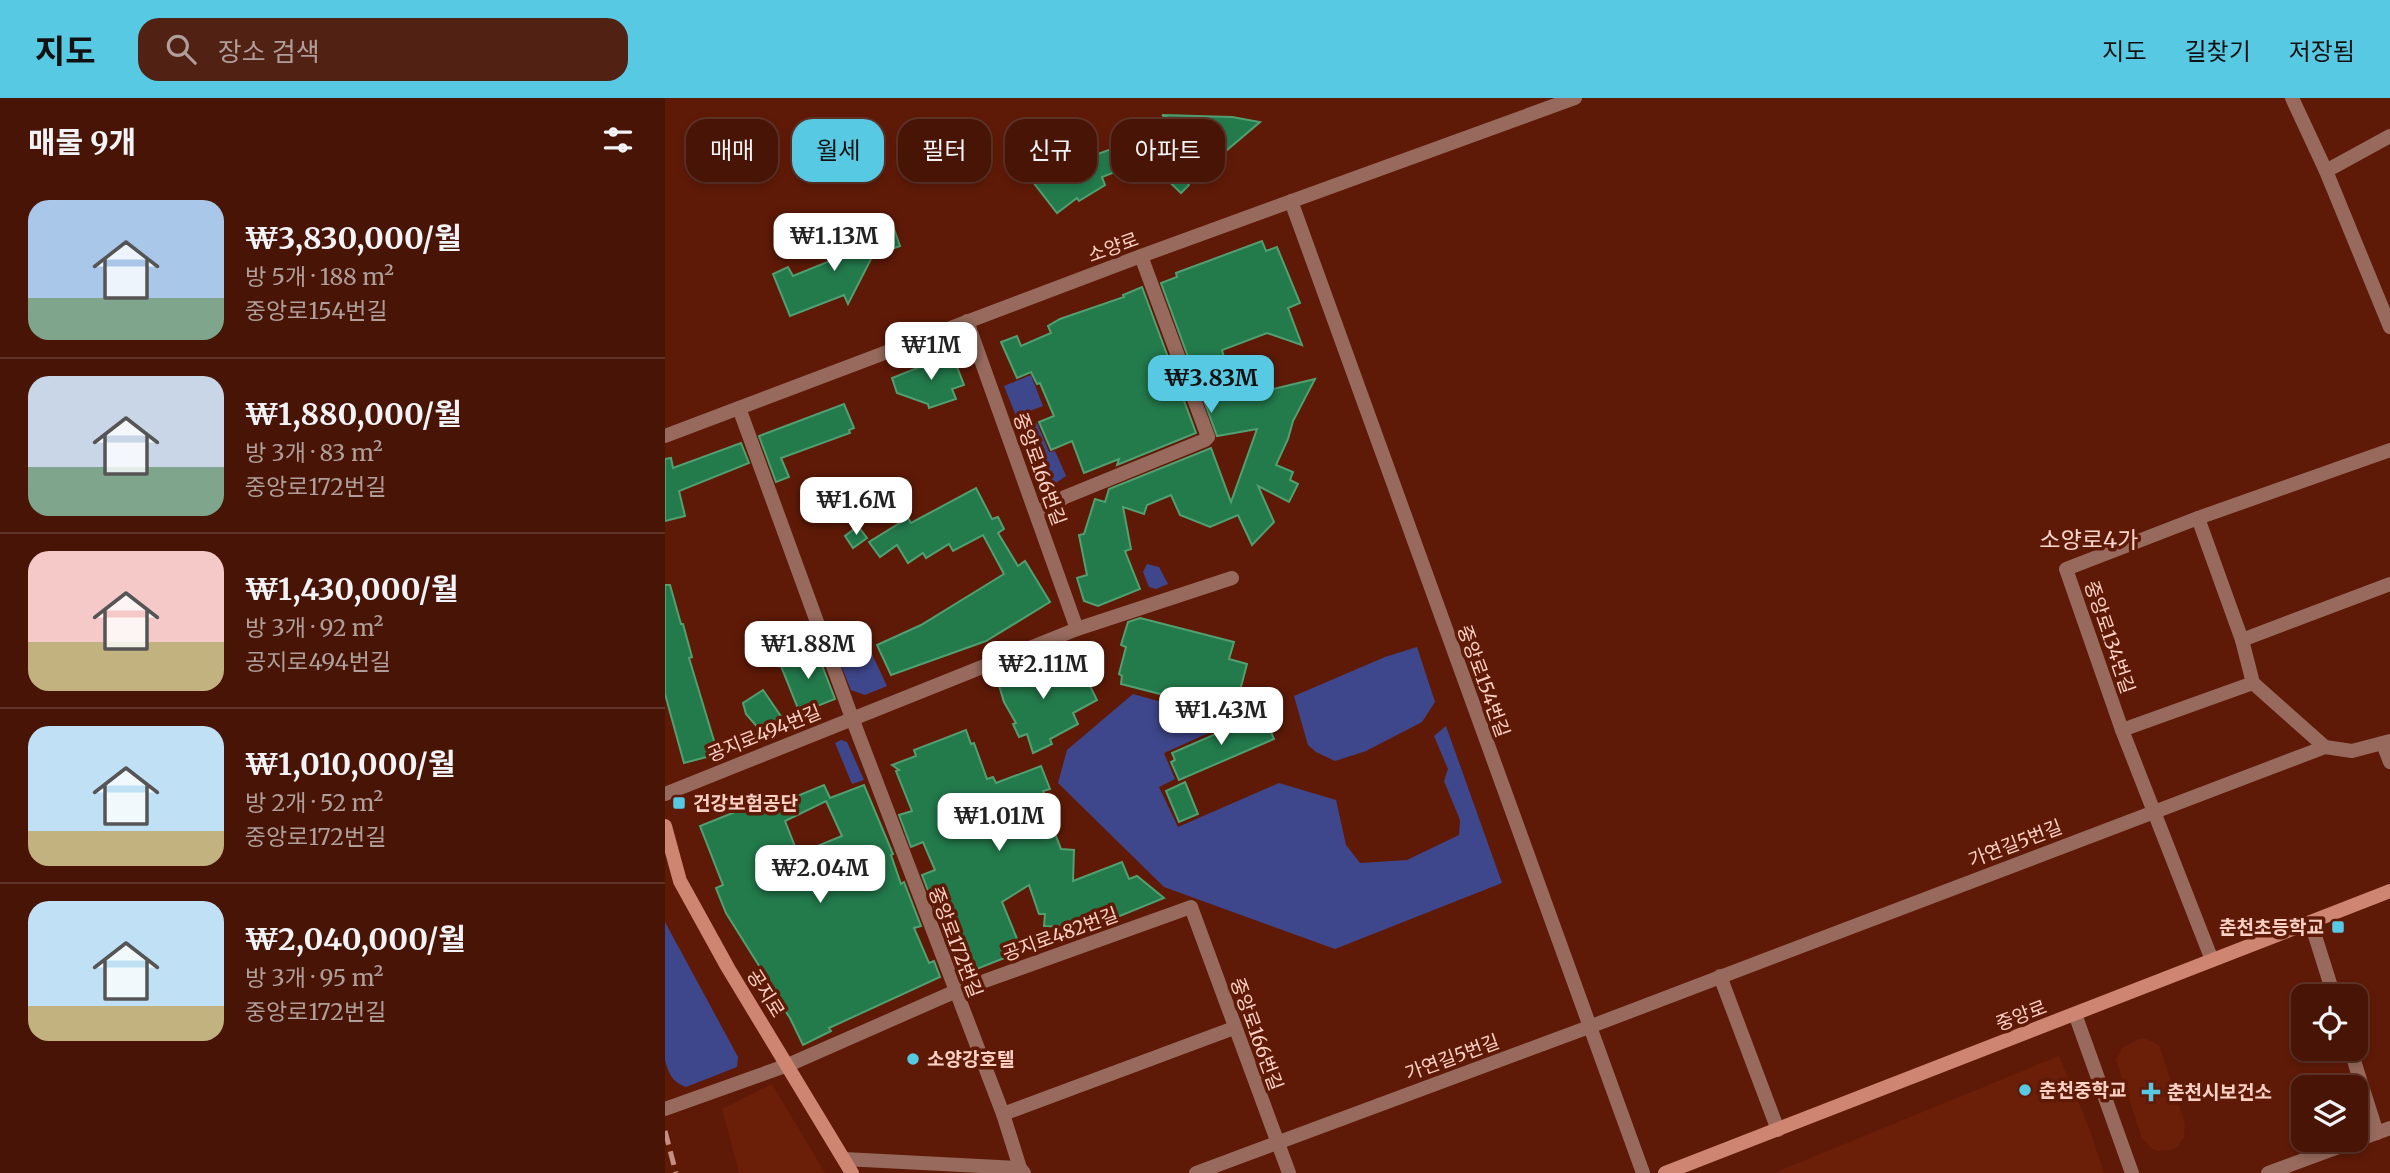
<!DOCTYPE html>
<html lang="ko">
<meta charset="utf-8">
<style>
:root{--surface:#471405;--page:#512113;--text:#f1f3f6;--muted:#b09e9a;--line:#5f3327;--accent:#58c9e3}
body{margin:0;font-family:Merriweather,"Noto Sans KR",serif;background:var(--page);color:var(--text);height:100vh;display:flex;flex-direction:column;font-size:26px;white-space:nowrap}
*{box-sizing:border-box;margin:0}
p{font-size:23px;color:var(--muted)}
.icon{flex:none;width:38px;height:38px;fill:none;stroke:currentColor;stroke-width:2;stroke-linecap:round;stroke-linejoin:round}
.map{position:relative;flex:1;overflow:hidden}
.details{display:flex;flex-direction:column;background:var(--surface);width:665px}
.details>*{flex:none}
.hud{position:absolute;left:21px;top:21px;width:665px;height:63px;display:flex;gap:14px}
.controls{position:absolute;left:1626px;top:886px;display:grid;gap:14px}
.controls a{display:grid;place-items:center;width:77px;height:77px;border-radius:14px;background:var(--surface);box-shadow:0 4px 10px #0003,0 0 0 2px var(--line);font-size:35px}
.price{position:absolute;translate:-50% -60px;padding:0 16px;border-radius:14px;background:#fff;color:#222;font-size:23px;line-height:46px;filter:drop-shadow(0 2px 4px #0008)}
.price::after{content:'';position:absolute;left:50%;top:42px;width:21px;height:16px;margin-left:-10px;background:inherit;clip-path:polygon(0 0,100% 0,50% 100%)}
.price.selected{background:var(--accent);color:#111}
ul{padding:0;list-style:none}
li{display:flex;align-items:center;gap:21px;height:175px;padding:0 28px}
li+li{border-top:2px solid var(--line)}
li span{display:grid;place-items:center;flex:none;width:196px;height:140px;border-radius:21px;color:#555}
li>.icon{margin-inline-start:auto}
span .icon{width:84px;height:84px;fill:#fffc;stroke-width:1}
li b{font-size:30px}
h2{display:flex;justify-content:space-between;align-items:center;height:84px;padding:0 28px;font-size:30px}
.pill{padding:0 24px;border-radius:21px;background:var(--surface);box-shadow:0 4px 10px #0003,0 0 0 2px var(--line);font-size:24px;line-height:63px}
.pill.selected{background:var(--accent);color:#111}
header{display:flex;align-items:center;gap:42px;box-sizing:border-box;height:98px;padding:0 35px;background:var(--accent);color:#111}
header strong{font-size:33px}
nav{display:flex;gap:38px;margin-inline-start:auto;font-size:24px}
.search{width:490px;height:63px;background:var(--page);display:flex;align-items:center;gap:18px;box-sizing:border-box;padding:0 24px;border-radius:21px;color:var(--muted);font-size:26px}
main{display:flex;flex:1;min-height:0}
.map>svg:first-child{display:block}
.built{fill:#6b1e08}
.green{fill:#3f478c}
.building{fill:#237b4c;stroke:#529f71;stroke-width:2;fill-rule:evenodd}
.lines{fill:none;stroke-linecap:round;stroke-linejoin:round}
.street{stroke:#976a5d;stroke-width:14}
.secondary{stroke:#ce8673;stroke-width:14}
.rail{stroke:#c48f81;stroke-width:5;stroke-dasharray:14 7;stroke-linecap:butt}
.poi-dot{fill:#58c9e3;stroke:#5f1a07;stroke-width:2.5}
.labels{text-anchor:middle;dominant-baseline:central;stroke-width:7;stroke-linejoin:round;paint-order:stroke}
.street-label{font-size:19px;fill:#fcd1c5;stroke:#5f1a07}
.poi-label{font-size:19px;font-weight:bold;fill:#fcd1c5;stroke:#5f1a07;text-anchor:start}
.quarter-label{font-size:23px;fill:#fad7ce;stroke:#5f1a07}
</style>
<header>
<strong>지도</strong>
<div class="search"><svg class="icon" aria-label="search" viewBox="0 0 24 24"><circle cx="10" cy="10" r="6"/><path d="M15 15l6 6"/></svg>장소 검색</div>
<nav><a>지도</a><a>길찾기</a><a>저장됨</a></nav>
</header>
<main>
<section class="details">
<h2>매물 9개<svg class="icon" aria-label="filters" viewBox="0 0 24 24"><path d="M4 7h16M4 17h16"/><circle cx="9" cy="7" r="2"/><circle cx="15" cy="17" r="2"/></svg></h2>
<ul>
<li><span style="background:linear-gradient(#a9c7e8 70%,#7fa58c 0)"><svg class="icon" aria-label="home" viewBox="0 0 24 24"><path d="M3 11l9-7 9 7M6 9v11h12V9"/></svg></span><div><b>₩3,830,000/월</b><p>방 5개 · 188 m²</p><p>중앙로154번길</p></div></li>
<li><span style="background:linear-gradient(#c9d6e8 65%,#7fa58c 0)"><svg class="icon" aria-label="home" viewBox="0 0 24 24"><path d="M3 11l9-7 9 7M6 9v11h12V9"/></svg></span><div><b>₩1,880,000/월</b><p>방 3개 · 83 m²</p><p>중앙로172번길</p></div></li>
<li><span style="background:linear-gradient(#f6c9c9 65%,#c2b280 0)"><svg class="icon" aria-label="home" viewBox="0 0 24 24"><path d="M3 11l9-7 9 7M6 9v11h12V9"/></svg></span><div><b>₩1,430,000/월</b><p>방 3개 · 92 m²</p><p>공지로494번길</p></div></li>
<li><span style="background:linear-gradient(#bfe0f5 75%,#c2b280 0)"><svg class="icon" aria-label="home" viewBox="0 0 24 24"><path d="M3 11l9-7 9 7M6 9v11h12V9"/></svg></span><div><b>₩1,010,000/월</b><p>방 2개 · 52 m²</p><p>중앙로172번길</p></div></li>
<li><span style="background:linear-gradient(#bfe0f5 75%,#c2b280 0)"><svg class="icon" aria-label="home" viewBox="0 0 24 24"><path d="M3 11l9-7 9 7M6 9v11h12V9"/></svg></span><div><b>₩2,040,000/월</b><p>방 3개 · 95 m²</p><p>중앙로172번길</p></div></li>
</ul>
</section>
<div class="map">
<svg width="1725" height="1075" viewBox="0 0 1725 1075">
<rect width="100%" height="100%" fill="#5f1a07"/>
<!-- built -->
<g class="built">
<polygon points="1474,941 1481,941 1494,947 1520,1026 1519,1039 1512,1049 1506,1052 1492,1053 1486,1050 1477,1040 1451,962 1457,950"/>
<polygon points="1394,958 1423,1027 1439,1075 1109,1075"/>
<polygon points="107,986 160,1075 74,1075 57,1011"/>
</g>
<!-- green -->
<g class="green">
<polygon points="366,277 378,308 351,318 339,288"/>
<polygon points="372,325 384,354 390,353 401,378 378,394 355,333"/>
<polygon points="482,466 494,469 503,486 491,491 484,489 478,474"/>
<polygon points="752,549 770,604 757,624 701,653 670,663 651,654 643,647 629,598 720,559"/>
<polygon points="206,554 222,588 200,597 186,592 175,565"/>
<polygon points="468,596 568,624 499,655 510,681 494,689 513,729 614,685 671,702 681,747 695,765 742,762 794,737 795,722 779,683 783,671 769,638 781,628 837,785 670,851 499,789 393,685 402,652"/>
<polygon points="176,642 182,644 199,682 187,686 170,645"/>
<path d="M0 824 73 959 72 969 21 989C7 984 4 976 0 962Z"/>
</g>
<!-- building -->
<g class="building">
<polygon points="497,17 567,19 595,24 562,52"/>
<polygon points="478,35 504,64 513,54 532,73 521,84 524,87 516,95 487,67 484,69 478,63 437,79 440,87 414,103 412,100 392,115 368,84 392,67 390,62 430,47 433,56 471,42"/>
<polygon points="228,128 235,148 208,157 183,206 179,197 125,218 108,176 123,169 128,178 170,161 178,146"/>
<polygon points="597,143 601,153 612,149 635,205 623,210 637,247 602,235 557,252 569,296 604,290 604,292 650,281 628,323 623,341 611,367 628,374 625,382 633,386 624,404 593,388 609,424 587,447 573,417 545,429 515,417 506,397 482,407 479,416 458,409 466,451 460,453 475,491 433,508 419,503 412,480 422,477 414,437 419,436 430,401 440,404 444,391 546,350 566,404 592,331 552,338 496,185 512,179 511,175"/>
<polygon points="477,189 531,335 452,367 454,361 419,375 407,343 386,352 374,324 389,318 375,285 372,286 366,274 352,280 336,244 352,238 356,248 386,235 383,228 395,221 459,199 458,197"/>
<polygon points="287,256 299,287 287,291 291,301 264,310 263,306 232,295 227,280"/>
<polygon points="179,306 189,330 184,332 185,335 116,360 124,379 111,384 94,338"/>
<polygon points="76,345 84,365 14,393 20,418 0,423 0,361 6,360 8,370"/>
<polygon points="311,390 327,421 333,419 339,431 333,435 353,468 360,463 385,504 321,543 226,577 212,547 256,527 339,476 318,437 288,453 284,446 261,460 258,455 243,465 232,447 215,459 204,444 243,420 246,425"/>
<polygon points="193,428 202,440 188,450 180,438"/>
<polygon points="0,487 5,487 16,526 18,526 27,559 24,560 53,656 19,665 0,596"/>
<polygon points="475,520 569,544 564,561 582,566 569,615 456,586 457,578 454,576 461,549 456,547 463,524"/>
<polygon points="194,530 203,550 176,561 169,541"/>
<polygon points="148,544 170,601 152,608 156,616 138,623 116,568 128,563 124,554"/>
<polygon points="358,566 400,568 399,583 418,574 432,602 408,615 413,626 385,641 387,646 368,655 362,636 354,639 348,626 351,625 339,604 330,574"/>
<polygon points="98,592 124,630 100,638 81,616 78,605"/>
<polygon points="592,618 599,618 609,641 514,682 506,664 510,662 507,655"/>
<polygon points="301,632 306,646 309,645 322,681 328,679 331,685 376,668 385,691 378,693 391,725 388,727 388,730 396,751 409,752 408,783 457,764 464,781 472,778 499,800 445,822 443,815 406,832 405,829 379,828 380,816 374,816 364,787 337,804 357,853 299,876 298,872 294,873 287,856 291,855 277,820 274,821 257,777 270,772 258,744 246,749 234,717 247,713 231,673 234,672 227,667 251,658 249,652"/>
<polygon points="520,684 533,716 514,724 501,693"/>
<path d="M159 687 165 700 199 687 228 756 226 757 236 786 239 784 256 828 249 830 264 865 269 863 275 879 164 930 166 933 138 947 125 920 111 899 113 898 61 815 51 790 58 787 35 728 110 698 113 706ZM161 703 177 738 133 756 120 723Z"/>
</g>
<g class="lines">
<!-- street -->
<g class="street">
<polyline points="1627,0 1661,73 1725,229"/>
<polyline points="1661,73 1725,38"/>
<polyline points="626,103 978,1075"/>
<polyline points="302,223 412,531"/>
<polyline points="74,310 187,620 338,1016 355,1070 359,1075"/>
<polyline points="0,338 476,158 910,0"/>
<polyline points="371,415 400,399 540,342 543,339 476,158"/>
<polyline points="1533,420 1577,542 1588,585 1660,649"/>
<polyline points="1577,542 1725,486"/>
<polyline points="1457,632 1588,585"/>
<polyline points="1718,646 1725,664"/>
<polyline points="0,696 412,531 567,480"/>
<polyline points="1646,825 1669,898"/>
<polyline points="1547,862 1457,632 1401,471 1533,420 1725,352"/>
<polyline points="1055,878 1113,1032"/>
<polyline points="1410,916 1467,1075"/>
<polyline points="1685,950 1712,1035"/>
<polyline points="0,1011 123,967 289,894 526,809 624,1075"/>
<polyline points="338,1016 569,930"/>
<polyline points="179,1061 355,1070"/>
<polyline points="531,1075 924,929 1660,649 1687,653 1725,643"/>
<polyline points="1603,1075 1725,1030"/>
</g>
<!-- secondary -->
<g class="secondary">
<polyline points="0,728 15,783 63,870 187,1075"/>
<polyline points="1000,1075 1725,793"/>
</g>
<!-- rail -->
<polyline class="rail" points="0,1033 11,1075"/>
</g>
<!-- markers -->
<g class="poi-dot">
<rect x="7" y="698" width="14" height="14" rx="3.5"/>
<rect x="1666" y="822" width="14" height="14" rx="3.5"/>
<circle cx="248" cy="961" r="7"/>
<circle cx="1360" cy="992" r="7"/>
<path d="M1482.5 983.5h7v7h7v7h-7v7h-7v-7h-7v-7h7z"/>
</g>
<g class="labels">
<!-- street labels -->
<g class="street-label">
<text transform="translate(448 149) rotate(-20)">소양로</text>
<text transform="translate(375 371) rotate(70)">중앙로166번길</text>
<text transform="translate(1445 539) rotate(71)">중앙로134번길</text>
<text transform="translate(819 583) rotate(70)">중앙로154번길</text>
<text transform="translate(99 635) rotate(-22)">공지로494번길</text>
<text transform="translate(1350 745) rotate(-21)">가연길5번길</text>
<text transform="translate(395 836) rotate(-20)">공지로482번길</text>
<text transform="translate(291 844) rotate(69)">중앙로172번길</text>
<text transform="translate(101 895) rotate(58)">공지로</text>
<text transform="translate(1356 917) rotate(-21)">중앙로</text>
<text transform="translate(592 936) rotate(70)">중앙로166번길</text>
<text transform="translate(787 959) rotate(-20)">가연길5번길</text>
</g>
<!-- poi labels -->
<g class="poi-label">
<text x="28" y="705">건강보험공단</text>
<text x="1659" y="829" text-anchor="end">춘천초등학교</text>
<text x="262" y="961">소양강호텔</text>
<text x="1374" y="992">춘천중학교</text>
<text x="1502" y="994">춘천시보건소</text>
</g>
<!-- quarter labels -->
<g class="quarter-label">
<text x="1424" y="441">소양로4가</text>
</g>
</g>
</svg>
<div class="controls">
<a><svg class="icon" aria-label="locate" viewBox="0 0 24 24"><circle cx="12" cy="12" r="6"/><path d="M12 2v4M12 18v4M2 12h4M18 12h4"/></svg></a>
<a><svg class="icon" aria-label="layers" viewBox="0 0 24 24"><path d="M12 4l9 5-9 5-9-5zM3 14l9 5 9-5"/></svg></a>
</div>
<b class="price" style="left:169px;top:175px">₩1.13M</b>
<b class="price" style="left:266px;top:284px">₩1M</b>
<b class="price selected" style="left:546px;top:317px">₩3.83M</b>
<b class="price" style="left:191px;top:439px">₩1.6M</b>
<b class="price" style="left:143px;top:583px">₩1.88M</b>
<b class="price" style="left:378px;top:603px">₩2.11M</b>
<b class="price" style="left:556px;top:649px">₩1.43M</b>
<b class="price" style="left:334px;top:755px">₩1.01M</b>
<b class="price" style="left:155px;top:807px">₩2.04M</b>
<div class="hud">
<a class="pill">매매</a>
<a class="pill selected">월세</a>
<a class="pill">필터</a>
<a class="pill">신규</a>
<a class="pill">아파트</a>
</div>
</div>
</main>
